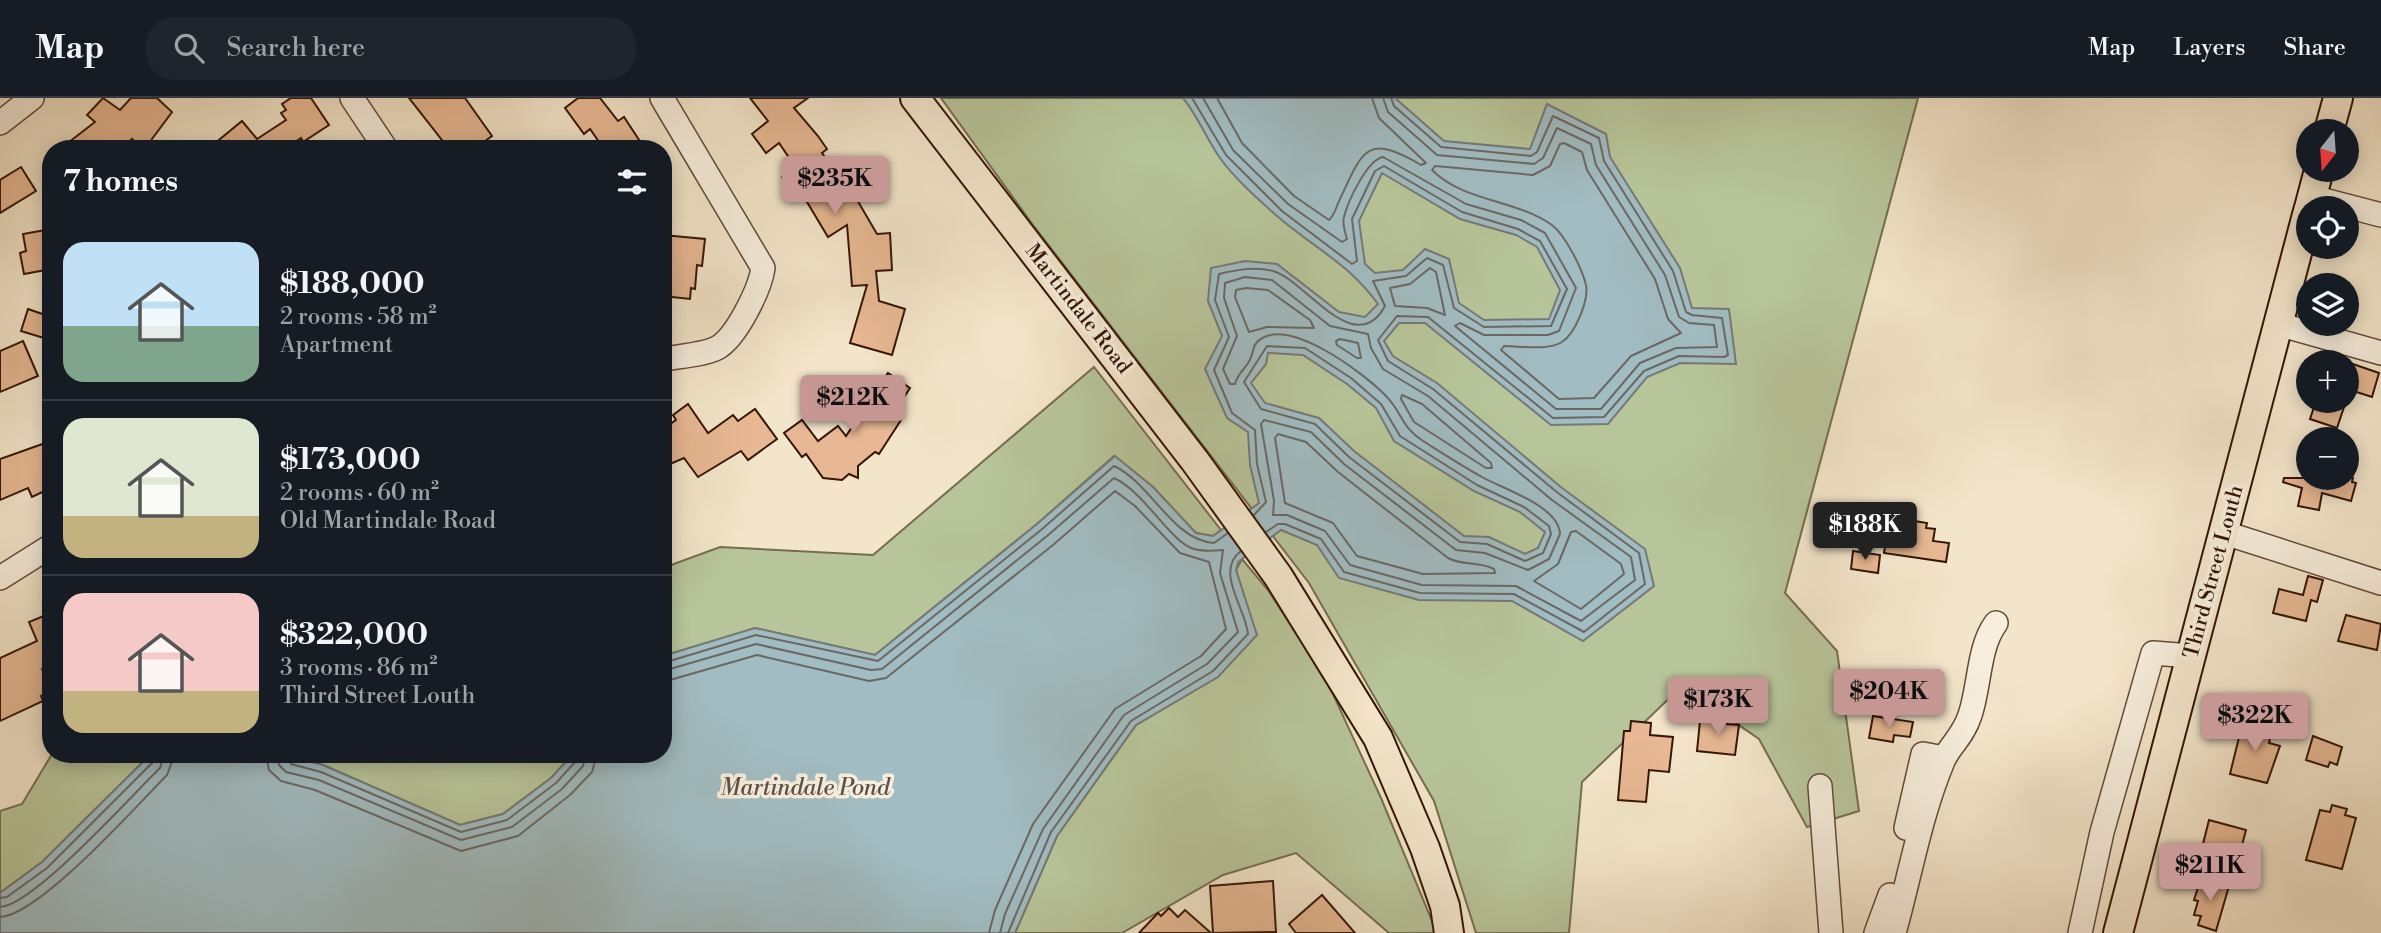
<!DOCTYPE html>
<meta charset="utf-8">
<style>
:root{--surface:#171b24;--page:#20242c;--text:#f1f3f6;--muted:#9ea1a6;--line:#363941;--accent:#c59692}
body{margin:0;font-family:"Libre Bodoni",serif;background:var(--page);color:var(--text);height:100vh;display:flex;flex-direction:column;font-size:26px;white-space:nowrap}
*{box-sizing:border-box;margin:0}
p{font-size:23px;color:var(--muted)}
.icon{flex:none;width:38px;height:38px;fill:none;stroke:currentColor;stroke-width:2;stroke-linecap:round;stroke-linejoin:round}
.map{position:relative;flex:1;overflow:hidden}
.side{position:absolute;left:42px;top:42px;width:630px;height:623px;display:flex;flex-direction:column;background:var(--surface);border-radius:28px;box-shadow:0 4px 18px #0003}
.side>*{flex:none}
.needle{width:46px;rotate:197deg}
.buttons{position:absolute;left:2296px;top:21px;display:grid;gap:14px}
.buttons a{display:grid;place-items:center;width:63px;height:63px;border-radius:50%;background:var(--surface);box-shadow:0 4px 18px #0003;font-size:35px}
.price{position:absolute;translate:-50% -60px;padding:0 16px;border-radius:7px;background:var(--accent);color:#111;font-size:23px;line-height:46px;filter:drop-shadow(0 2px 4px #0008)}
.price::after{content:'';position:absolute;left:50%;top:42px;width:21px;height:16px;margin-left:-10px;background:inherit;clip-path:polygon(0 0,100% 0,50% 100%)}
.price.active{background:#222;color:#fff}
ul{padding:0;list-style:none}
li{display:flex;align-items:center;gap:21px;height:175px;padding:0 21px}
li+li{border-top:2px solid var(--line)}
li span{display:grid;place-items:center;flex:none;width:196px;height:140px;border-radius:21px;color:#555}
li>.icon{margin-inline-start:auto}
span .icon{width:84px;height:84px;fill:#fffc;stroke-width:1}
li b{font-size:30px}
h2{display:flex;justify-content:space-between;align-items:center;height:84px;padding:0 21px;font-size:30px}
header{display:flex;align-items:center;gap:42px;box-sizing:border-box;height:98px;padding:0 35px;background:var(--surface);border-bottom:2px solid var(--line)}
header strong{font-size:33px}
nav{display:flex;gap:38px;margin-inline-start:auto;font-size:24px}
.search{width:490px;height:63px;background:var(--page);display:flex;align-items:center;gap:18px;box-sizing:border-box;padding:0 24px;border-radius:28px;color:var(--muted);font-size:26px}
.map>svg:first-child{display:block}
.green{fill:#b8c59a;stroke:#766d50;stroke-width:2}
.water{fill:#a1bcc2;stroke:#767977;stroke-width:2;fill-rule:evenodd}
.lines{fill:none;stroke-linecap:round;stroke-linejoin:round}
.shore{stroke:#6b6864;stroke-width:2}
.building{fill:#e7b893;stroke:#351506;stroke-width:2}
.minor-casing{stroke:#644937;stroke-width:26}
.major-casing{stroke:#351506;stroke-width:32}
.minor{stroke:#f7eedd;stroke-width:23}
.major{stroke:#f3e5ca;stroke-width:28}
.labels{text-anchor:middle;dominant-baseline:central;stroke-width:7;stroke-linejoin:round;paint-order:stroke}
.street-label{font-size:21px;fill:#351506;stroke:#f7eedd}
.water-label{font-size:23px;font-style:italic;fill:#5b4f48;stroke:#f7eedd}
</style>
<header>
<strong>Map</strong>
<div class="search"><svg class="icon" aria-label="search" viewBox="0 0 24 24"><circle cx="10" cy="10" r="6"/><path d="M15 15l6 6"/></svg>Search here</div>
<nav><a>Map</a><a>Layers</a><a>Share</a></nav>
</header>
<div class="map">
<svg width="2381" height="835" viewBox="0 0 2381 835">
<rect width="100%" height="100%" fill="#f3e5ca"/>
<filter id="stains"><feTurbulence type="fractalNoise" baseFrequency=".00286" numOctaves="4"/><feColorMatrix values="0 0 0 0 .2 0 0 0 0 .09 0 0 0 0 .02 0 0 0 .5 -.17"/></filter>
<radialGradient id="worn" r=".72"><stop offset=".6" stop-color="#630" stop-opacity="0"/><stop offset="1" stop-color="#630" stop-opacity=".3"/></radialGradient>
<!-- green -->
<g class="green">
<polygon points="941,0 1918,0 1785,495 1837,553 1859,713 1807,729 1759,641 1682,588 1582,684 1569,835 1476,835 1434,703 1309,485 1033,127"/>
<polygon points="1094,269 1221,432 1213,438 1196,435 1153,389 1114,358 1037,426 875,557 755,530 663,560 663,470 720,449 873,457"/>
<polygon points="1242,461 1268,492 1326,581 1381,700 1437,835 1389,835 1296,755 1223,777 1122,835 1015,835 1057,738 1136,627 1217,579 1256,537 1236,472"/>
<polygon points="52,656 151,656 42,764 0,795 0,713 22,706"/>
<polygon points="279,656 573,656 551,680 503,716 460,727 323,667"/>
</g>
<!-- water -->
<path class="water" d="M1183 0H1395L1444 43 1530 51 1547 6 1606 36 1610 59 1680 170 1692 210 1729 211 1736 266 1680 265 1647 279 1608 326 1551 327 1425 225H1399L1384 243 1393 258 1437 285 1562 390 1645 451 1654 488 1583 543 1512 503 1419 502 1339 480 1317 447 1281 432 1238 464 1236 472 1257 537 1218 579 1136 627 1057 738 1015 835H0V795L42 764 151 656H279L323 667 460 727 503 716 551 680 573 656H663V560L666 557 755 530 875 557 1037 426 1115 358 1153 389 1196 435 1213 438 1259 405 1250 367 1248 334 1227 320 1205 271 1222 238 1208 203 1211 170 1245 163 1277 166 1339 214 1365 219 1378 206C1347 164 1314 150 1277 118 1258 101 1234 80 1220 60 1206 40 1198 18 1183 0ZM1382 75 1460 121 1516 137 1537 149 1560 192 1549 221 1484 222 1459 205 1449 161 1425 151 1403 172 1375 175 1365 166 1359 123ZM1268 255 1303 257 1347 286 1376 310 1394 343 1474 393 1520 414 1545 434 1538 450 1525 456 1489 439 1464 438 1354 353 1319 320 1265 305 1251 285 1266 266Z"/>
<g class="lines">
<!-- shore -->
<g class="shore">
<path d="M1192 0 1226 57 1282 113 1352 166 1357 163 1352 121 1375 73 1384 68 1462 114 1518 131 1540 143 1567 191 1551 228 1484 229 1454 210 1443 167 1427 160 1406 178 1373 183 1385 208C1355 263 1304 181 1273 173 1255 168 1236 172 1219 176L1215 202 1229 239 1214 272 1232 315 1255 332 1257 366 1266 404 1254 417"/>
<path d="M1203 0 1233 52 1288 106 1342 144 1347 141C1345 134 1342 126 1344 119 1348 103 1367 62 1383 59L1466 106 1521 122 1545 135 1576 190 1559 233 1548 237H1484L1460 225 1455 228 1556 311H1601L1640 265 1676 250 1717 249 1714 227 1689 225 1679 219 1665 177 1596 67 1591 46 1557 30 1543 60 1534 66 1437 57 1388 14 1383 0"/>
<path d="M1217 0 1242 45 1294 98 1329 122C1334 118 1336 110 1339 103 1363 53 1365 34 1421 67L1426 65 1379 20 1372 0"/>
<path d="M1564 45 1582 54 1587 72 1655 181 1668 221 1681 235 1631 258 1594 300 1559 301 1501 252 1504 248C1521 248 1547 253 1562 244 1575 236 1589 202 1586 187 1582 170 1565 137 1552 127 1515 101 1464 104 1432 72L1435 68 1533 77 1550 68 1560 46Z"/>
<polygon points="1430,170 1436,174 1445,217 1427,210 1395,208 1390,190 1410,186"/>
<path d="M1245 179 1272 182 1330 228 1368 236 1371 250 1383 271 1428 298 1552 402 1631 459 1635 482 1581 523 1516 488 1422 487 1350 467 1325 433 1287 417H1273L1274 403 1261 326 1264 322 1311 334 1344 366 1456 452 1485 455 1528 472 1549 461 1560 436C1559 408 1503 391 1482 379 1462 368 1442 355 1423 343 1401 329 1402 314 1386 298 1366 277 1286 215 1257 244 1252 249 1254 253 1251 259 1248 269 1238 274 1235 286H1230L1223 271 1237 238 1224 200 1225 185Z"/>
<polygon points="1246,190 1268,192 1310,222 1314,230 1267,229 1249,234 1235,199 1236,192"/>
<polygon points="1340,241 1358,245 1361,260 1357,260 1337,247 1336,243"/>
<polygon points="1267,248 1305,250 1351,280 1381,306 1400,338 1477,387 1524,409 1549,428 1551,436 1543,455 1525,463 1487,446 1460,444 1349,359 1315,326 1261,311 1244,284"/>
<polygon points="1402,297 1422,306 1491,365 1492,370 1486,370 1414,324 1401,301"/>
<path d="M1278 336 1306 344 1338 374 1448 460C1463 468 1479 463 1494 471L1495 475 1423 476 1357 458 1333 425 1285 405 1275 340Z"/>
<polygon points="1576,433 1621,466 1624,476 1581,511 1534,483 1558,466 1571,434"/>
<polyline points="1266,434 1278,426 1285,426 1321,441 1344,474 1420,495 1514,496 1584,534 1645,486 1639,455 1558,395 1433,291 1388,263 1378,242 1397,218 1428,219 1553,320 1604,319 1644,273 1679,258 1724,259 1728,257 1722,220 1692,217 1686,214 1673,173 1604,63 1599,40 1553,18 1537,54 1531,58 1441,49 1394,8 1391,0"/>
<path d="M663 565 756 537 878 563 1041 432 1114 368C1151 385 1172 442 1214 445L1228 435"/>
<path d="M663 573 756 546 871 572 882 571 1047 438 1114 380C1143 393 1169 441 1191 450 1201 454 1213 453 1223 452L1220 475 1238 534 1207 566 1124 617 1043 731 1005 816 1000 835"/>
<polyline points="663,584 757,557 869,583 886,580 1053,447 1115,393 1135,408 1180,455 1209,464 1226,531 1201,558 1115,611 1033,726 995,812 989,835"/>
<polyline points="266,656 269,672 281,683 315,692 461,753 518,738 570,697 592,674 597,656"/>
<polyline points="276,656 279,667 286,674 319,682 461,742 512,729 562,691 583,668 586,656"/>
<polyline points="285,656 291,666 321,674 461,734 507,722 556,685 576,663 578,656"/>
<polyline points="0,800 7,799 47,770 153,664 155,656"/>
<path d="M0 809C34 807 132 697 160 670L164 656"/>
<path d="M0 819C39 818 137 707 167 677L175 656"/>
<path d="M1008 835 1051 734 1131 623 1213 573 1248 536C1246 511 1214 473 1241 453"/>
</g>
</g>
<!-- building -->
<g class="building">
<polygon points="103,0 120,12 131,0 157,0 172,14 149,45 146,43 141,49 132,41 123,51 60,51 95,24 87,17"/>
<polygon points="291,0 311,0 329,27 303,44 301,40 285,51 208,51 242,23 257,41 286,22 281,15 286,12 282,6"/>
<polygon points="409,0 465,0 492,38 474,51 449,51"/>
<polygon points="578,0 600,0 618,23 624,19 645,51 604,51 590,31 584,36 565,10"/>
<polygon points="750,0 808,0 794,10 818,38 827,51 822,55 838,78 842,76 877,136 890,135 892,172 876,173 879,203 905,211 892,257 850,245 867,187 852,188 847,127 828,139 801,94 795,98 782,79 796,70 779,45 766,55 752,36 768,23"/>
<polygon points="21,69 36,93 0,115 0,82"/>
<polygon points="51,131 51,171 24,176 20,155 26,153 23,136"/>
<polygon points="663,137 705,141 702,168 697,167 695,191 691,190 690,201 663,198"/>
<polygon points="28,211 51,219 47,241 21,233"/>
<polygon points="23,243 38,278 0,294 0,253"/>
<polygon points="2347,264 2379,275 2372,299 2347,291"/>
<polygon points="888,275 910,290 893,316 901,322 879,356 875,354 858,368 858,380 849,376 842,382 823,380 806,356 802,359 784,335 802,322 818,343 838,328 846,338"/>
<polygon points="2316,303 2346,303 2337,330 2310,321"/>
<polygon points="688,306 708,335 733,317 738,323 755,311 777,341 748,362 741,353 698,379 684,360 663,369 663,331 676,322 673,317"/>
<polygon points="51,343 51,390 32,399 28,390 0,402 0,361"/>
<polygon points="2284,380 2353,380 2352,384 2356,385 2351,403 2322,395 2319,412 2298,408 2302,390 2283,384"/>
<polygon points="1890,419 1927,425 1926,430 1935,431 1933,443 1949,445 1946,464 1884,455"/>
<polygon points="1853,453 1880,457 1878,475 1851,471"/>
<polygon points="2308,478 2323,482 2317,504 2311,502 2306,523 2273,515 2279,491 2303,497"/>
<polygon points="51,515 51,575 48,568 42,571 51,593 41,598 43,603 0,623 0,560 37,543 29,524"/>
<polygon points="2346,517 2381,526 2377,552 2338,543"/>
<polygon points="1873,618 1913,624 1910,639 1894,637 1893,644 1869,640"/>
<polygon points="1713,619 1727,620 1727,626 1739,627 1735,657 1697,653 1700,623 1712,624"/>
<polygon points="1631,623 1651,625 1650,637 1673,639 1669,674 1649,672 1646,704 1618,702 1624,633 1630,633"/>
<polygon points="2243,623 2272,630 2269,645 2280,648 2267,685 2230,676"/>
<polygon points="2313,638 2342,649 2337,667 2330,664 2328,669 2306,662"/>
<polygon points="2332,707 2347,711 2345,717 2356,720 2342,771 2306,762 2320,712 2330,714"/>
<polygon points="2209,722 2246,732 2240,755 2203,746"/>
<polygon points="2201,780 2229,788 2216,833 2198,827 2201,818 2194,817 2198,803 2194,802"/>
<polygon points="1273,783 1276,834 1213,835 1210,788"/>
<polygon points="1322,797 1355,835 1296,835 1289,826"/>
<polygon points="1169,810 1178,819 1185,812 1211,835 1139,835 1158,815 1161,818"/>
</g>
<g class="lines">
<defs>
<g id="minor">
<polyline points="352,0 386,51"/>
<path d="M662 0 763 170C760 191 736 240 717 250 703 257 680 258 663 261"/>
<polyline points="0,25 32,0"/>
<polyline points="2312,99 2381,117"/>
<polyline points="2278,226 2381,255"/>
<polyline points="2225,435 2381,485"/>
<polyline points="0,480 51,448"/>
<polyline points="1820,688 1831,835"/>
<polyline points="1906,730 1923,656 1944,660"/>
<polyline points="1876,835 1890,797"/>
<path d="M1894 835C1910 778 1920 718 1943 663 1950 647 1963 639 1970 617 1980 588 1978 549 1996 525"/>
<polyline points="2080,835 2102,734 2153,555 2191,558"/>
</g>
<g id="major">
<polyline points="915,0 1195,363 1278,478 1378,640 1425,750 1445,808 1449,835"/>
<polyline points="2329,33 2338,0"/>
<polyline points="2309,110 2319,72"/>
<polyline points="2118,835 2308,113"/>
</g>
</defs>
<!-- minor casing -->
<use href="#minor" class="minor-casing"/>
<!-- major casing -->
<use href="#major" class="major-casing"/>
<!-- minor -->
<use href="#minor" class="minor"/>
<!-- major -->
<use href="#major" class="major"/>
</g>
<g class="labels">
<!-- street labels -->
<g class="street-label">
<text transform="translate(1078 211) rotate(52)">Martindale Road</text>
<text transform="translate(2214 474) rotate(-75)">Third Street Louth</text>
</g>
<!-- water labels -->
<g class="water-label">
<text x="805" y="690">Martindale Pond</text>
</g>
</g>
<rect width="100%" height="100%" filter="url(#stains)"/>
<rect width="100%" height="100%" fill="url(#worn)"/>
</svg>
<div class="buttons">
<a><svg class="needle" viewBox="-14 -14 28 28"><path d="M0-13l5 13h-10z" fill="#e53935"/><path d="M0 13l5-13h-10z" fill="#9ea1a6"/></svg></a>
<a><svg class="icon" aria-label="locate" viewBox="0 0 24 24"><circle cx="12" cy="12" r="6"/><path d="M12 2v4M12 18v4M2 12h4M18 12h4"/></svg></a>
<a><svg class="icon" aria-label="layers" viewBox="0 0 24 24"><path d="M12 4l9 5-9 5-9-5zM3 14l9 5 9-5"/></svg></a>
<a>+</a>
<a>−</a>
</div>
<b class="price" style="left:835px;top:118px">$235K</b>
<b class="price" style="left:853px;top:337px">$212K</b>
<b class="price active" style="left:1865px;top:464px">$188K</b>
<b class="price" style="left:1889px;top:631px">$204K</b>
<b class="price" style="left:1718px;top:639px">$173K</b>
<b class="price" style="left:2255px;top:655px">$322K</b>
<b class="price" style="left:2210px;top:805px">$211K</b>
<section class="side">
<h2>7 homes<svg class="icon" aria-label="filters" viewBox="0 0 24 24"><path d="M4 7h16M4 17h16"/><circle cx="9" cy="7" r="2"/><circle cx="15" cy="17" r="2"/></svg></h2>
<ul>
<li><span style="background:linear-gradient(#bfe0f5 60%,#7fa58c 0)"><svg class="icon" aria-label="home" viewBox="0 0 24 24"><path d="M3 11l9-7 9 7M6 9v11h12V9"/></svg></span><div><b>$188,000</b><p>2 rooms · 58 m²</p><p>Apartment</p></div></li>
<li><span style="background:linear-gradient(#dfe7d0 70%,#c2b280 0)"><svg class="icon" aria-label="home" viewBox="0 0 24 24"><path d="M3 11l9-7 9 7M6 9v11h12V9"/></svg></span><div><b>$173,000</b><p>2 rooms · 60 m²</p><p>Old Martindale Road</p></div></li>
<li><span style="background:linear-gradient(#f6c9c9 70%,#c2b280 0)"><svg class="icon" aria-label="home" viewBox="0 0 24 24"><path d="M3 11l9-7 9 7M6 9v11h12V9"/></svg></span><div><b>$322,000</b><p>3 rooms · 86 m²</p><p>Third Street Louth</p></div></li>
</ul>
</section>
</div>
